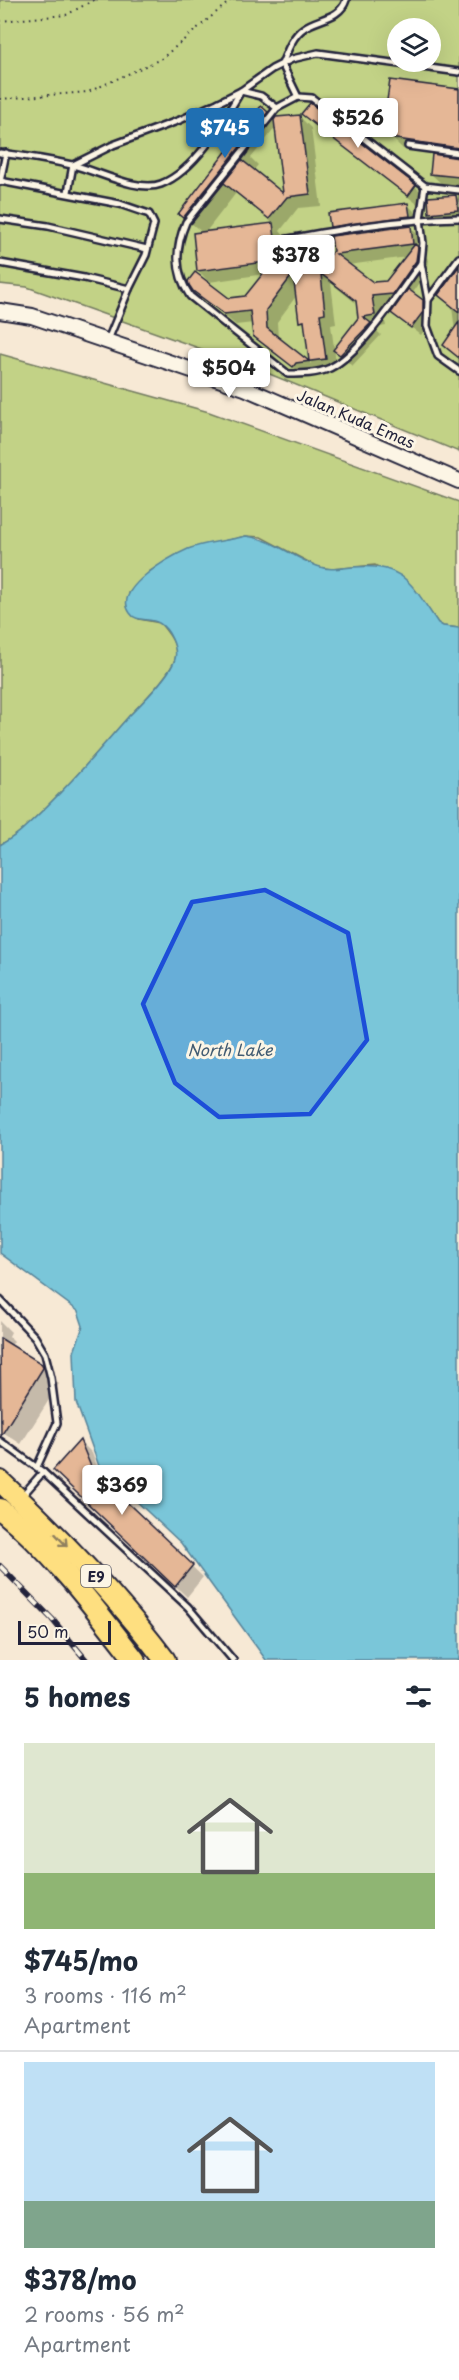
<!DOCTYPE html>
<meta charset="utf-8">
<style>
:root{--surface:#fff;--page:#f6f6f7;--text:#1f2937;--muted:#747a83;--line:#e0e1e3;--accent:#1f6fb2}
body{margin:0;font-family:"Playpen Sans",sans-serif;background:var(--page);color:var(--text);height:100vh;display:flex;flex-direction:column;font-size:22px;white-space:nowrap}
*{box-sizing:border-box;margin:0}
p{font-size:20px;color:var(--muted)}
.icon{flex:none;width:33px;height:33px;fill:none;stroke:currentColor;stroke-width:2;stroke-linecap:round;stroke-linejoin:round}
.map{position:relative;height:1660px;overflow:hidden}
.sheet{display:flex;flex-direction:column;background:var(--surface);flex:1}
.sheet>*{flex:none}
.tools{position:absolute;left:387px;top:18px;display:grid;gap:12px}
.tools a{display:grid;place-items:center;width:54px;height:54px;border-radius:50%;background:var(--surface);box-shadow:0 6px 24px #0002;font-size:30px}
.scale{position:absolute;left:18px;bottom:15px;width:93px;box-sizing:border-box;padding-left:6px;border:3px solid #22223b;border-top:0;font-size:16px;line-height:21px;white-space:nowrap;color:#22223b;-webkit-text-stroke:4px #fcf5e5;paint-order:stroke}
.price{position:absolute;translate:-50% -51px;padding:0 14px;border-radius:6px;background:#fff;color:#222;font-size:20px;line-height:39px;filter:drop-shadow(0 2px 3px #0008)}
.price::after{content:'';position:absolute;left:50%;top:36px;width:18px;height:14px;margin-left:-9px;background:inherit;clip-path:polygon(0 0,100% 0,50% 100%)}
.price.on{background:var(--accent);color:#fff}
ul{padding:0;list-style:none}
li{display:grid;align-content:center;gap:12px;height:318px;padding:0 24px}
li+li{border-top:2px solid var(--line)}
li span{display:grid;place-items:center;height:186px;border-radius:0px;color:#555}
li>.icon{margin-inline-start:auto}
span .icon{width:108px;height:108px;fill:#fffc;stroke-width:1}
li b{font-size:26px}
h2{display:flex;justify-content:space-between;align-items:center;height:72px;padding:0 24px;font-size:26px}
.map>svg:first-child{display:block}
.green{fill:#c2d286;stroke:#727a60;stroke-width:1.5;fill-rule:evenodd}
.water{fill:#7ac6d9;stroke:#57849a;stroke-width:1.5}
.shadow{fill:#0003;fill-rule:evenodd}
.building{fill:#e5b796;stroke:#22223b;stroke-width:1.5;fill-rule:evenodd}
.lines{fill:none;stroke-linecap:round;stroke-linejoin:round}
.service-casing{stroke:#22223b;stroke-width:10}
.tertiary-casing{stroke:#22223b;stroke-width:18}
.motorway-casing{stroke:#22223b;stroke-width:24}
.path{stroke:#22223b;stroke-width:2;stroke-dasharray:1.5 4.5;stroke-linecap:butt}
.service{stroke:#fcf5e5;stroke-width:5}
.tertiary{stroke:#fcf5e5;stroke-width:14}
.motorway{stroke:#fedf80;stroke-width:20}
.rail-casing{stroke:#22223b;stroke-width:6}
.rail{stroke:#fcf5e5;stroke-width:4;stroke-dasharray:11;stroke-linecap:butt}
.oneway{stroke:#90805e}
.marked{fill:#1d4ed8;fill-opacity:0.2;stroke:#1d4ed8;stroke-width:4.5;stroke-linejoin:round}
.labels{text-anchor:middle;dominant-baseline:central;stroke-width:6;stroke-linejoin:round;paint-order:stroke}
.shield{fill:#fcf5e5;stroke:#63616e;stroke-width:1.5}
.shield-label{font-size:14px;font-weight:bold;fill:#22223b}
.street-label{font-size:15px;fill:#22223b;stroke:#fcf5e5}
.water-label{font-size:16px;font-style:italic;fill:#415b72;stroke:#fcf5e5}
</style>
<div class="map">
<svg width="459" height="1660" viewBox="0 0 459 1660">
<rect width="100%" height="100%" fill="#f7e9d5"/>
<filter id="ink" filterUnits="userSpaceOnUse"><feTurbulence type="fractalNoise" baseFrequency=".0167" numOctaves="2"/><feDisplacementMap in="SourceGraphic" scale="12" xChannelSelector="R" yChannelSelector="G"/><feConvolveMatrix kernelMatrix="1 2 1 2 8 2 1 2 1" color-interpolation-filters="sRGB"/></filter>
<g filter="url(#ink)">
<!-- green -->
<g class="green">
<path d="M0 0H459V452L255 368 27 287 0 284ZM398 28H430V62H398Z"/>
<path d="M0 354 209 412 459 502V628L443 626 438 623 414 588 375 565 331 569 318 567 261 537 246 536 189 549 150 571 129 593 139 619 160 623C168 633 179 645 175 659 170 675 141 704 129 716 95 755 61 795 23 829 16 836 8 840 0 845Z"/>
</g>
<!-- water -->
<path class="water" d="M246 536C274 539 291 557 317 566 329 571 341 568 353 567 404 562 412 585 438 623L443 626 459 628V1660H266L181 1543 99 1466 76 1402 74 1352 83 1326 78 1311 0 1253V845C8 840 16 836 23 829 61 795 95 755 129 716 141 704 171 675 175 659 178 647 169 629 159 623 150 617 136 623 130 613 112 589 170 557 188 549 205 542 227 541 246 536Z"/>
<!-- shadow -->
<g class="shadow">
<polygon points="459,90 459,187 443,185 431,174 455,156 403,149 392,138 395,114 388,107"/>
<path d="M267 113 275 121 300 117 311 128 321 206 298 208 280 231 284 236 289 270 293 273 320 270 334 252 342 236 331 226 407 204 416 213 418 224 408 225 422 239 424 255 429 260 427 273 412 294 431 311V321L421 335 393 313 398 306 382 307 386 326 374 328 381 335 352 366 335 350 360 318 357 304 331 283 336 324 331 325 337 370 308 374 305 377 255 335 253 323 236 325 194 290 229 299 246 297 264 274 209 282 198 270 203 233 180 214ZM276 127 284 197 253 171 258 165 251 158ZM236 193 274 224 205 233ZM407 257 387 282 373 283 348 265ZM297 295 301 321 307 327 311 364 278 338 277 322Z"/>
<polygon points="303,114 415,186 426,198 420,206 315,126"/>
<polygon points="456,196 459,199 459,216 436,218 431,212"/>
<polygon points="459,268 459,334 455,331 452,307 440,294"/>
<polygon points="0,1321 11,1332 9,1336 14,1341 11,1346 42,1365 59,1384 21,1444 0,1430"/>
<polygon points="81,1442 92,1453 103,1481 203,1577 187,1597 66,1482"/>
</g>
<!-- building -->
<g class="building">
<polygon points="390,80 459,89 459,148 390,138 394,108 386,107"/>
<polygon points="310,103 416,185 408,196 301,114"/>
<polygon points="261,106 268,112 183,218 178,214"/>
<polygon points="300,115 310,194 287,197 269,219 224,183 191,224 248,152 242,160 283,193 274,120 276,117"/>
<polygon points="432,154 459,158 459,177 430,174"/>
<polygon points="456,195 458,210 429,213 428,197"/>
<polygon points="408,203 410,216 330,227 328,213"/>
<path d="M273 223 278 260 293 272 319 268 333 251 331 236 411 226 413 244 336 254 373 282 386 281 415 244 418 247 416 261 393 294 372 296 375 315 363 317 371 323 340 355 333 350 358 318 356 301 321 274 325 313 320 314 326 359 296 363 293 367 253 336 250 311 224 314 193 291 189 285 188 281 195 272 229 298 245 296 273 261 197 271 193 233ZM293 274 299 322 304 321 309 361 267 328 266 310Z"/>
<polygon points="459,266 459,312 438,295"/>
<polygon points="408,289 423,300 423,312 411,328 391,313"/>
<polygon points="459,322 459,358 443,345"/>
<polygon points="0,1338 42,1364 43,1368 1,1436"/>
<polygon points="80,1440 92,1469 193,1565 175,1587 53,1470"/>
</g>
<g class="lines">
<defs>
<g id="service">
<path d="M298 97 282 64C287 52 292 36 304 28 318 18 340 19 346 0"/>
<polyline points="408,146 459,153"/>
<path d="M0 153C24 156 49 160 72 165 96 170 138 193 161 184 196 170 223 122 241 91L261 96 277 108"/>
<polyline points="0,181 120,204 149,214 154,224 146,255 129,289 84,278 0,263"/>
<polyline points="0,182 6,153"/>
<polyline points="425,186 420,219 423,243 421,263 428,300"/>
<polyline points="68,192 73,165 113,145 180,120 217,103 241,91 272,69 292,59 318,53 459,72"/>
<polyline points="0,219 48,226 147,249"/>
<path d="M283 240C342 229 399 219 459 218"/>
<polyline points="459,258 428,300 427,326 438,356 459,371"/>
<path d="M421 263C398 294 362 352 330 368 317 374 302 374 288 374L190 296C174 272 175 248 186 222L277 108 298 97 312 98 425 186 459 190"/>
<polyline points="108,340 129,289"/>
<polyline points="0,1300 35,1337 45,1354 51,1378 57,1423 37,1467"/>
<polyline points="0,1441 43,1472 22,1496"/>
<polyline points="43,1472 188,1607 233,1660"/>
</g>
<polyline id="tertiary" points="0,311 32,316 245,388 459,481"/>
<g id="motorway">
<path d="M0 1481C60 1537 115 1594 165 1660"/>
<path d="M0 1509C52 1551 94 1607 135 1660"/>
</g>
</defs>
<!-- service casing -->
<use href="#service" class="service-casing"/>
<!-- tertiary casing -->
<use href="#tertiary" class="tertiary-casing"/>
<!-- motorway casing -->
<use href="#motorway" class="motorway-casing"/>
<!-- path -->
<g class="path">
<polyline points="0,21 66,15 94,0"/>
<polyline points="0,99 88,92 161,59 231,0"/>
</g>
<!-- service -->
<use href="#service" class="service"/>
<!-- tertiary -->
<use href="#tertiary" class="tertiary"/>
<!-- motorway -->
<use href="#motorway" class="motorway"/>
<defs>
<polyline id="rail" points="0,1566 52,1619 86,1660"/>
</defs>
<!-- rail casing -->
<use href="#rail" class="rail-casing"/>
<!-- rail -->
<use href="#rail" class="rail"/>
</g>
<!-- one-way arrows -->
<defs><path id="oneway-shaft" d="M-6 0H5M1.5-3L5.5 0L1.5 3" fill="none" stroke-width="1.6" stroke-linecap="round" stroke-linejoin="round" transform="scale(1.5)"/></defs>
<use class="oneway" href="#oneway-shaft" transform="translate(61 1540) rotate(47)"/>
</g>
<!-- marked area -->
<path class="marked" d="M265 890 348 933 367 1040 310 1114 219 1117 175 1083 143 1004 192 902Z"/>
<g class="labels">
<!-- shield labels -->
<rect class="shield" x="81" y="1565" width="30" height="22" rx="4.5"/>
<g class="shield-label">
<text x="96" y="1576">E9</text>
</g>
<!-- street labels -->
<g class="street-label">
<text transform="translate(356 418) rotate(23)">Jalan Kuda Emas</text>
</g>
<!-- water labels -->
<g class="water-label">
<text x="230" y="1049">North Lake</text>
</g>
</g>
</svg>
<div class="tools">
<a><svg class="icon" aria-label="layers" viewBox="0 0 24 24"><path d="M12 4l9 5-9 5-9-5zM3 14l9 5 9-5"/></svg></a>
</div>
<div class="scale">50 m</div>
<b class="price" style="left:358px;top:149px">$526</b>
<b class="price on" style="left:225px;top:159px">$745</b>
<b class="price" style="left:296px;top:286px">$378</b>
<b class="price" style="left:229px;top:399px">$504</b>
<b class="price" style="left:122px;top:1516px">$369</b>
</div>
<section class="sheet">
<h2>5 homes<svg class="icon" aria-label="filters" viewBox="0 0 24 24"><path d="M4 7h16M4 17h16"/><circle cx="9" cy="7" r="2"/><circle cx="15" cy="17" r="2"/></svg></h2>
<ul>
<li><span style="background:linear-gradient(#dfe7d0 70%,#8fb573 0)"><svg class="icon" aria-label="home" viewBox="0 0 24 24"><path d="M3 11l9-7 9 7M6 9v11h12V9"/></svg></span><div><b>$745/mo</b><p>3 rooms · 116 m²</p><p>Apartment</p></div></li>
<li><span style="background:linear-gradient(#bfe0f5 75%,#7fa58c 0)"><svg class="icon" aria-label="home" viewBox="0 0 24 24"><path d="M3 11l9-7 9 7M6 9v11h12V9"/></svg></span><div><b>$378/mo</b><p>2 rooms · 56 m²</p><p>Apartment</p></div></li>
</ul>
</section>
